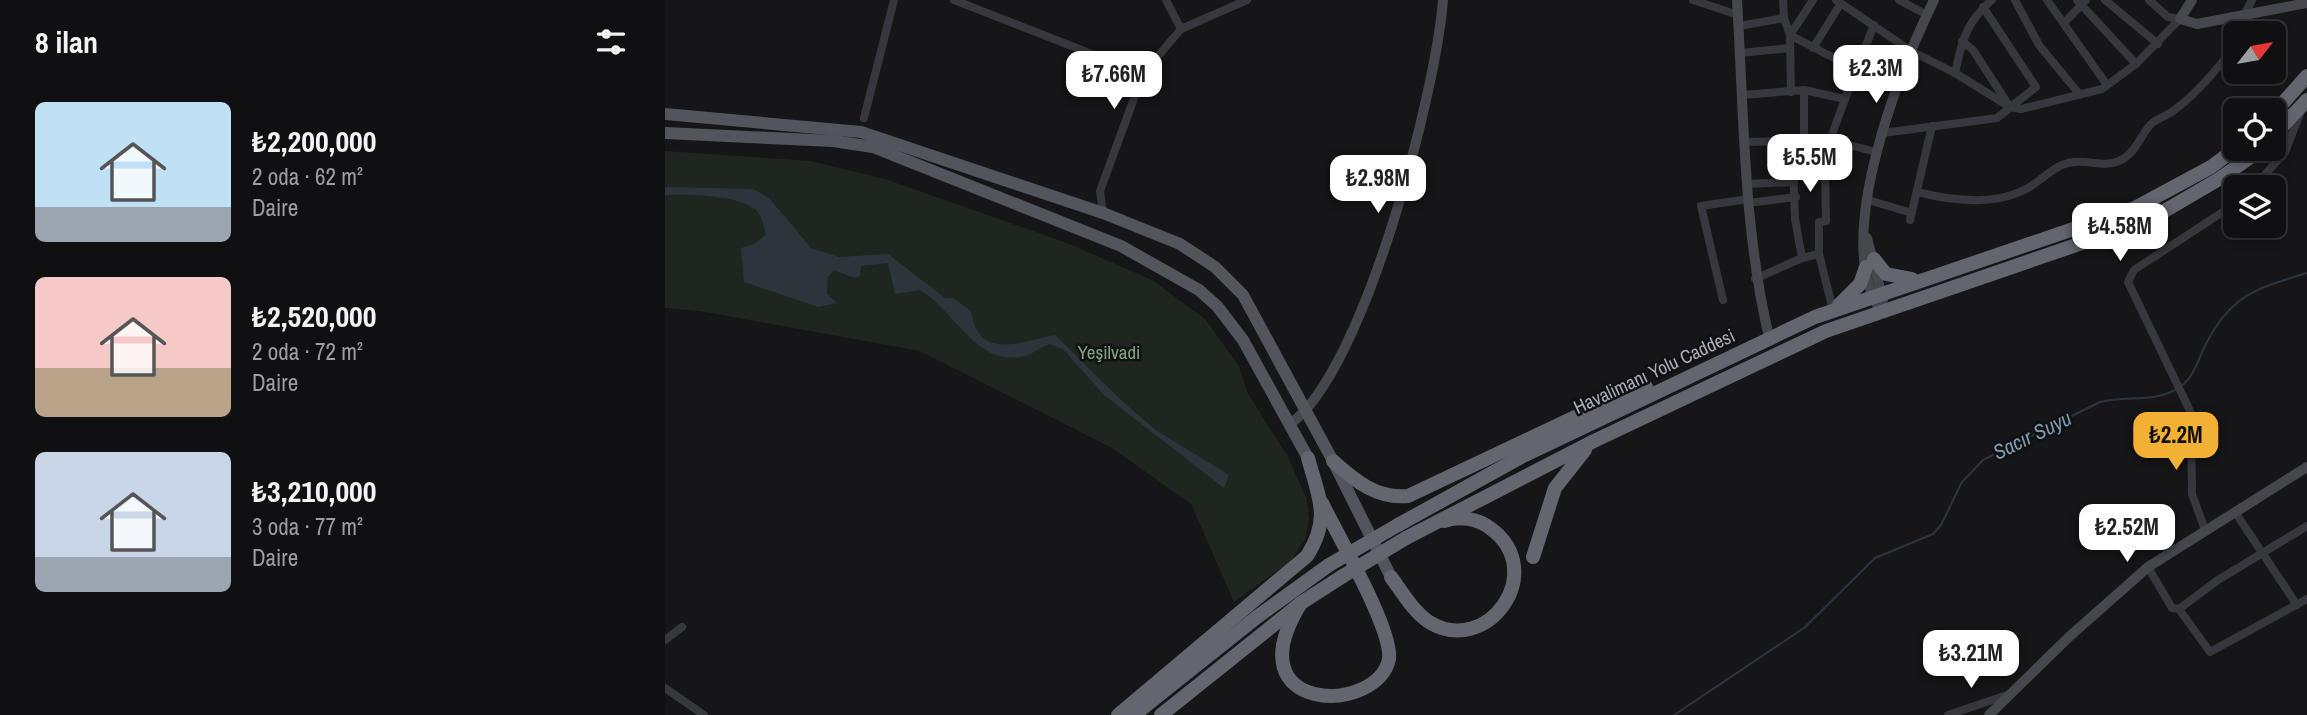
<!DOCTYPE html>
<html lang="tr">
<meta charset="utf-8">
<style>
:root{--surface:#101012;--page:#1e1e20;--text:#f1f3f6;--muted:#9c9d9f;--line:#303032;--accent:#f2b134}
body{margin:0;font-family:"Archivo Narrow",sans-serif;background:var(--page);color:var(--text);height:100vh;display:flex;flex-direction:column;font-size:26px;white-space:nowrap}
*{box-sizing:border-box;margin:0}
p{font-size:23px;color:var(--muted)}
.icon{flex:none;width:38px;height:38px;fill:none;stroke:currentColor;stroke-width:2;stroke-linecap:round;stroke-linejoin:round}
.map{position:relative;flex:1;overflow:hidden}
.drawer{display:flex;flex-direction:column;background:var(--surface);width:665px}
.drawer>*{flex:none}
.needle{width:46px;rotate:59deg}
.controls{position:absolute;left:1558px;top:21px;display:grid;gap:14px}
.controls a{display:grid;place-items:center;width:63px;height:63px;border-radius:10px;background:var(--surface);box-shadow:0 4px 10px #0003,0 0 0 2px var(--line);font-size:35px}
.price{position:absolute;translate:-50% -60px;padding:0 16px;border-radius:14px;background:#fff;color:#222;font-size:23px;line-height:46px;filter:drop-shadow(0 2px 4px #0008)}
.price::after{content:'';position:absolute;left:50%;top:42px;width:21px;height:16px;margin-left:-10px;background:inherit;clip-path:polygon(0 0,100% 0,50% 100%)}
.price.selected{background:var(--accent);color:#111}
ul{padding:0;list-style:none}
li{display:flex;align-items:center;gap:21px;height:175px;padding:0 35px}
li span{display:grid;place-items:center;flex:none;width:196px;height:140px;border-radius:10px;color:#555}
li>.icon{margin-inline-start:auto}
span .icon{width:84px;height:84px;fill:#fffc;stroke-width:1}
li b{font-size:30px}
h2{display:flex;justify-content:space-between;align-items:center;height:84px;padding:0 35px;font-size:30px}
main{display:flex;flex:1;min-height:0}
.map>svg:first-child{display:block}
.green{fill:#1e261f}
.water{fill:#2c353c}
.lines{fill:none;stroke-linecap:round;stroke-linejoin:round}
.stream{stroke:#2c353c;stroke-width:2}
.street{stroke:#37383d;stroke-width:8}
.secondary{stroke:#45474d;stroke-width:10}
.primary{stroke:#53555c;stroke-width:12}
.highway{stroke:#63666e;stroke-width:14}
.highway-bridge{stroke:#63666e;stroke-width:14}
.labels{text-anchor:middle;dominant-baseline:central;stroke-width:5;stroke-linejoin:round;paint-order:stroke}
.park-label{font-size:19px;fill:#7fa381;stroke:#111113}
.street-label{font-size:19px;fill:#a8adb8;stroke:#111113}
.water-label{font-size:21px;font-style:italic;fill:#7f9bb3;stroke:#111113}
</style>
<main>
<section class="drawer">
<h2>8 ilan<svg class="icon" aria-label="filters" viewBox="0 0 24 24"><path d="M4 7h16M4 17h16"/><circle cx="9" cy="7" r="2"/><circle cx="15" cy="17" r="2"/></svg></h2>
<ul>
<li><span style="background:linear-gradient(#bfe0f5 75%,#9aa5b1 0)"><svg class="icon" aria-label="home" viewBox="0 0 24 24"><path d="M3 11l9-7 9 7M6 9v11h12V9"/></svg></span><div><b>₺2,200,000</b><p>2 oda · 62 m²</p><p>Daire</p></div></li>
<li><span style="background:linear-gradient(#f6c9c9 65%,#b9a48a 0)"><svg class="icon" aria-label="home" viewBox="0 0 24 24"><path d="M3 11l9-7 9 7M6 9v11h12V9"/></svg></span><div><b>₺2,520,000</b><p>2 oda · 72 m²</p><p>Daire</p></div></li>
<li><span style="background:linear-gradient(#c9d6e8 75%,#9aa5b1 0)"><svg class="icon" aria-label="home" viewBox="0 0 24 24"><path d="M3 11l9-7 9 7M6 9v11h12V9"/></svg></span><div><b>₺3,210,000</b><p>3 oda · 77 m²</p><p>Daire</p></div></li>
</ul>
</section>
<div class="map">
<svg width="1642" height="715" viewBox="0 0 1642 715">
<rect width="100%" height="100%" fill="#161618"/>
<!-- green -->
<polygon class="green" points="0,151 145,161 220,179 402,243 487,280 540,319 574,366 582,392 623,457 642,500 644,520 640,540 625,562 569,602 526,504 447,448 255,351 35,311 0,308"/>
<!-- water -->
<path class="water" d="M0 187 88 189 104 198 146 248 174 257 223 254 280 298H288L306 311C313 361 355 342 390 335L457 401 492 431 564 475 559 488 439 395 398 349 384 344C376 347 368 354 360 356 311 368 290 310 255 290L230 294 223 263 196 266 195 276 190 278 169 270 162 278V294L172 303 153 307 79 282 76 248 89 244 101 235C99 227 97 216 91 210 75 195 22 194 0 195Z"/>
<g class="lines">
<!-- stream -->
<g class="stream">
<path d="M1518 385C1530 374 1534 357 1542 342 1567 294 1593 288 1642 273"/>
<path d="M1009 715 1139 628 1210 558 1268 534 1276 525 1297 482 1318 460 1435 402C1461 395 1485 403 1510 390"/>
</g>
<!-- street -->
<g class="street">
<polyline points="289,0 478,74"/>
<polyline points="501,0 516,29 582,0"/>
<polyline points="1028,0 1073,15"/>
<polyline points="1118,0 1119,18 1125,35 1126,92"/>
<polyline points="1148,0 1125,35 1190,69"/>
<polyline points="1171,0 1246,51 1290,73 1345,107 1356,109 1437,89 1471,64 1515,19 1503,17 1484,0"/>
<polyline points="1234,0 1262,15"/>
<polyline points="1350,0 1374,45 1415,95"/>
<polyline points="1382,0 1442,85"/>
<polyline points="1412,0 1471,64"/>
<polyline points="1440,0 1493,44"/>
<polyline points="1399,23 1421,0"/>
<polyline points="1074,26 1119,18"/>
<polyline points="1575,33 1579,15 1587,0"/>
<polyline points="1297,41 1308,50 1345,107"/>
<polyline points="1148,48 1176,3"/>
<polyline points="1075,53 1124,48"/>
<path d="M1290 73C1297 41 1301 22 1327 0"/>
<polyline points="1077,95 1139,90 1180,99 1165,140 1211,152"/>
<polyline points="1180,99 1209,25"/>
<polyline points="199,118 229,0"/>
<polyline points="1218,133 1332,118 1371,87 1318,7"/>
<polyline points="1139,140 1139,90"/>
<polyline points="1080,142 1165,140 1160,168 1161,221 1154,222 1154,254"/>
<polyline points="1127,142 1130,219 1137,258"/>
<polyline points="1082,184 1129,182"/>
<polyline points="1589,187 1620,152 1636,111"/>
<path d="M1252 192C1284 200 1326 206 1357 191 1372 185 1383 171 1397 165 1417 156 1436 169 1454 161 1471 153 1474 138 1485 125 1491 119 1501 116 1508 111 1533 93 1552 70 1570 45"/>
<polyline points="1203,200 1247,213"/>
<polyline points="1083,203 1131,197"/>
<polyline points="438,213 435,191 478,74 516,29"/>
<polyline points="1245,220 1267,126"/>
<polyline points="1090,279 1137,258 1154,254 1168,310"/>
<polyline points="1058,300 1036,206 1083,199"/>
<polyline points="1570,512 1632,605"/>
<polyline points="1540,530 1527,494 1526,413 1463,282 1469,270 1570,204"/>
<polyline points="1483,567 1507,608 1514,609 1545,652 1642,599"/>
<polyline points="1514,609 1553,580 1642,526"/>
<polyline points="0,640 17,627"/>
<polyline points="0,688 39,715"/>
<polyline points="1283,715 1342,695"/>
</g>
<!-- secondary -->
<g class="secondary">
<path d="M1072 0C1079 113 1078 227 1104 337"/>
<polyline points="1527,0 1515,19 1532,24 1642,3"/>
<polyline points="1202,238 1218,300"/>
<path d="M1216 311C1166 240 1235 70 1269 0"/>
<path d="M625 424C699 372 771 92 778 0"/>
<polyline points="1324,715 1405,636 1483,567 1642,467"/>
</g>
<!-- primary -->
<g class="primary">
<polyline points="0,114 196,132 438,213 515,244 550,267 578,295 668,461 726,577"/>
<polyline points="0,133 168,141 208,147 456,246 534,290 552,306 578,340 643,458"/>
</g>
<!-- highway -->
<g class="highway">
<polyline points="1608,114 1642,76"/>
<polyline points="1608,136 1642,100"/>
<polyline points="1209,259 1221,274 1247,279"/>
<polyline points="1174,305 1195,284 1201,267"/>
<path d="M668 461C690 481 712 499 743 496L910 417 981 387"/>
<polyline points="733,525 856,457 1150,317 1470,208 1546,167 1570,149"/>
<polyline points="741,538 929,441 1161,331 1484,220 1554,179 1597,149"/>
<polyline points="868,557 890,488 920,450"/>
<path d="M726 577C737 592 748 611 764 622 822 658 885 571 825 528 812 518 794 516 779 521"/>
<path d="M636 603C566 715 713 715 724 659 728 630 672 534 657 503"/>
<path d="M453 715 642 556C666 518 654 498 643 458"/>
<polyline points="469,715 592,617 664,565"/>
<polyline points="496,715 636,603 678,576"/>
</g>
<!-- highway-bridge -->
<g class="highway-bridge">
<polyline points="664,565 733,525"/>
<polyline points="678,576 741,538"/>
</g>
</g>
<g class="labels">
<!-- park labels -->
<g class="park-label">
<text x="444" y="352">Yeşilvadi</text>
</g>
<!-- street labels -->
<g class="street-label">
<text transform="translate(989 371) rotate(-25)">Havalimanı Yolu Caddesi</text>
</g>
<!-- water labels -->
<g class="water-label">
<text transform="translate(1367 435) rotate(-26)">Sacır Suyu</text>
</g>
</g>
</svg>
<div class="controls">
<a><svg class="needle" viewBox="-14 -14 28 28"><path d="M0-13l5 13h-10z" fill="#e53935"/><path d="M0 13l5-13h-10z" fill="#9c9d9f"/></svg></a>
<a><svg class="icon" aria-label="locate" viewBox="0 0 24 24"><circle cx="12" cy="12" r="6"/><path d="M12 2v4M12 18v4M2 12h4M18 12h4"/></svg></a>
<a><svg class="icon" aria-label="layers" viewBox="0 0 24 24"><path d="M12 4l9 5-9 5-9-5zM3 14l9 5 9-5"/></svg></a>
</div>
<b class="price" style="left:1211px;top:105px">₺2.3M</b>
<b class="price" style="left:449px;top:111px">₺7.66M</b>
<b class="price" style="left:1145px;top:194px">₺5.5M</b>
<b class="price" style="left:713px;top:215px">₺2.98M</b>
<b class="price" style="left:1455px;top:263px">₺4.58M</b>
<b class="price selected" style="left:1511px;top:472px">₺2.2M</b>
<b class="price" style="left:1462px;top:564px">₺2.52M</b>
<b class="price" style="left:1306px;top:690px">₺3.21M</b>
</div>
</main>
